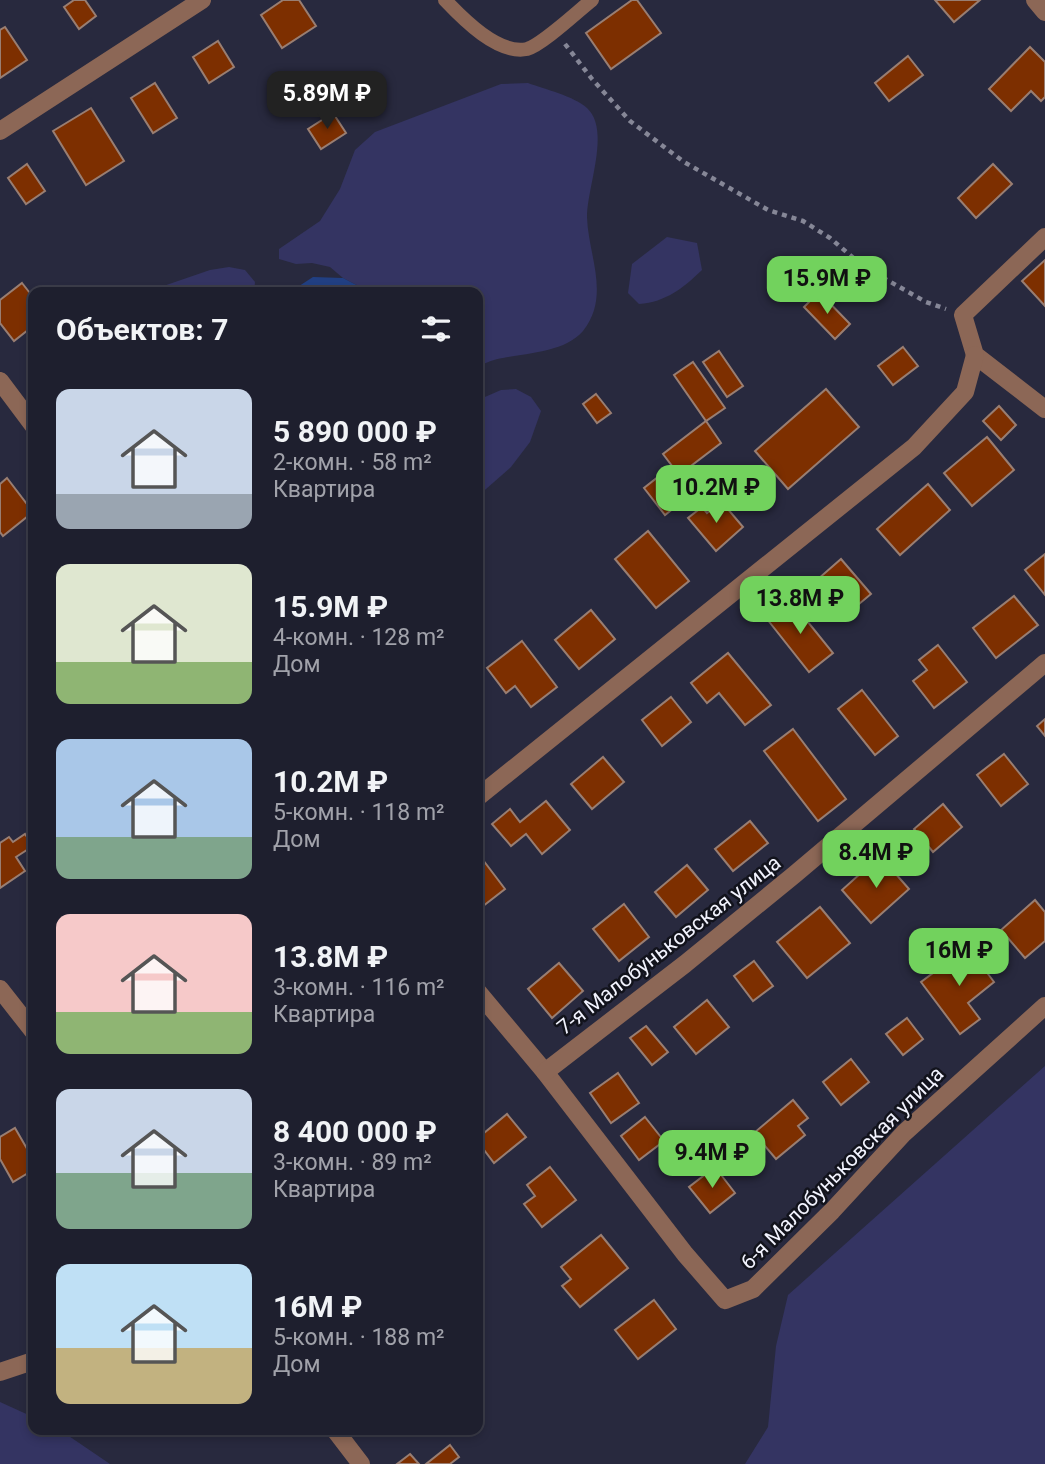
<!DOCTYPE html>
<html lang="ru">
<meta charset="utf-8">
<style>
:root{--surface:#1e1f2e;--page:#262736;--text:#f1f3f6;--muted:#a1a2aa;--line:#3c3d4a;--accent:#72d25d}
body{margin:0;font-family:Roboto,sans-serif;background:var(--page);color:var(--text);height:100vh;display:flex;flex-direction:column;font-size:26px;white-space:nowrap}
*{box-sizing:border-box;margin:0}
p{font-size:23px;color:var(--muted)}
.icon{flex:none;width:38px;height:38px;fill:none;stroke:currentColor;stroke-width:2;stroke-linecap:round;stroke-linejoin:round}
.map{position:relative;flex:1;overflow:hidden}
.drawer{position:absolute;left:28px;top:287px;width:455px;height:1148px;display:flex;flex-direction:column;background:var(--surface);border-radius:14px;box-shadow:0 4px 10px #0003,0 0 0 2px var(--line)}
.drawer>*{flex:none}
.price{position:absolute;translate:-50% -60px;padding:0 16px;border-radius:14px;background:var(--accent);color:#111;font-size:23px;line-height:46px;filter:drop-shadow(0 2px 4px #0008)}
.price::after{content:'';position:absolute;left:50%;top:42px;width:21px;height:16px;margin-left:-10px;background:inherit;clip-path:polygon(0 0,100% 0,50% 100%)}
.price.current{background:#222;color:#fff}
ul{padding:0;list-style:none}
li{display:flex;align-items:center;gap:21px;height:175px;padding:0 28px}
li span{display:grid;place-items:center;flex:none;width:196px;height:140px;border-radius:14px;color:#555}
li>.icon{margin-inline-start:auto}
span .icon{width:84px;height:84px;fill:#fffc;stroke-width:1}
li b{font-size:30px}
h2{display:flex;justify-content:space-between;align-items:center;height:84px;padding:0 28px;font-size:30px}
.map>svg:first-child{display:block}
.green{fill:#343462}
.water{fill:#213f82}
.building{fill:#7d2f00;stroke:#997e72;stroke-width:2}
.lines{fill:none;stroke-linecap:round;stroke-linejoin:round}
.path{stroke:#868797;stroke-width:4.5;stroke-dasharray:5 5;stroke-linecap:butt}
.lane{stroke:#8c6756;stroke-width:14}
.street{stroke:#8c6756;stroke-width:18}
.labels{text-anchor:middle;dominant-baseline:central;stroke-width:5;stroke-linejoin:round;paint-order:stroke}
.street-label{font-size:21px;fill:#f2f3fe;stroke:#12131c}
</style>
<div class="map">
<svg width="1045" height="1464" viewBox="0 0 1045 1464">
<rect width="100%" height="100%" fill="#28293e"/>
<!-- green -->
<g class="green">
<path d="M528 83C544 89 574 96 587 108 611 130 587 187 587 217 588 255 611 296 583 331 565 352 528 353 503 358 494 359 486 363 478 366V292H370L343 278 330 267 312 263 296 264 279 259V249L320 221 340 189 355 150 375 132 501 84Z"/>
<path d="M667 237 697 243 702 270C683 288 666 302 639 304L628 293 632 264Z"/>
<polygon points="229,267 245,270 255,282 254,292 146,292 210,270"/>
<polygon points="516,389 531,397 541,411 530,442 511,467 478,496 478,400 501,390"/>
<polygon points="1045,1066 1045,1464 745,1464 768,1427 776,1346 788,1295"/>
<polygon points="0,1402 33,1417 33,1430 60,1430 110,1464 0,1464"/>
</g>
<!-- water -->
<polygon class="water" points="313,277 343,278 370,292 290,292"/>
<!-- building -->
<g class="building">
<polygon points="74,0 85,0 96,16 79,29 64,7"/>
<polygon points="283,0 299,0 316,26 282,48 261,15"/>
<polygon points="632,0 637,0 661,33 611,69 586,33"/>
<polygon points="935,0 980,0 954,22"/>
<polygon points="5,27 27,60 0,78 0,30"/>
<polygon points="218,41 234,67 209,83 193,57"/>
<polygon points="1030,47 1045,62 1045,97 1041,101 1031,91 1011,111 989,89"/>
<polygon points="908,56 923,75 889,101 875,83"/>
<polygon points="155,83 177,118 153,133 131,98"/>
<polygon points="91,108 124,161 86,185 53,131"/>
<polygon points="333,113 346,133 321,149 308,129"/>
<polygon points="27,164 45,191 26,204 8,178"/>
<polygon points="993,164 1012,184 976,218 958,198"/>
<polygon points="1045,260 1045,306 1022,281"/>
<polygon points="22,283 33,297 33,326 14,341 0,323 0,300"/>
<polygon points="819,292 850,324 835,339 804,307"/>
<polygon points="903,347 918,366 893,385 878,366"/>
<polygon points="719,351 743,386 727,397 703,362"/>
<polygon points="693,362 725,408 706,421 674,375"/>
<polygon points="826,389 859,427 788,489 755,451"/>
<polygon points="596,394 611,413 597,423 583,404"/>
<polygon points="999,406 1016,425 1001,440 983,421"/>
<polygon points="706,421 721,443 679,475 663,454"/>
<polygon points="987,437 1014,470 972,506 944,473"/>
<polygon points="658,477 679,504 665,515 644,488"/>
<polygon points="7,478 33,512 3,536 0,532 0,484"/>
<polygon points="928,484 950,510 900,555 877,529"/>
<polygon points="721,501 743,527 716,551 688,518 702,507 707,513"/>
<polygon points="648,531 689,581 656,608 615,559"/>
<polygon points="1045,554 1045,595 1025,570"/>
<polygon points="841,559 871,594 847,614 818,579"/>
<polygon points="1014,596 1038,625 996,658 973,628"/>
<polygon points="791,601 833,653 809,672 767,619"/>
<polygon points="591,610 615,639 579,669 555,640"/>
<polygon points="522,641 557,687 531,707 515,686 506,693 487,668"/>
<polygon points="938,645 967,682 934,708 913,681 927,670 919,660"/>
<polygon points="728,653 771,705 745,725 719,693 707,703 691,683"/>
<polygon points="862,690 898,736 875,755 838,709"/>
<polygon points="671,697 691,722 662,746 642,720"/>
<polygon points="1045,719 1045,736 1037,726"/>
<polygon points="793,729 846,799 818,821 764,751"/>
<polygon points="1004,754 1028,784 1001,806 977,775"/>
<polygon points="603,757 624,782 592,809 571,784"/>
<polygon points="546,801 570,830 542,854 526,834 511,846 492,824 510,809 520,822"/>
<polygon points="943,804 962,827 933,852 914,829"/>
<polygon points="750,821 768,843 733,871 715,849"/>
<polygon points="25,834 33,846 16,857 25,871 0,888 0,843 9,837 13,842"/>
<polygon points="480,856 505,889 478,910 478,858"/>
<polygon points="880,856 909,889 871,923 842,890"/>
<polygon points="687,865 708,890 676,917 655,892"/>
<polygon points="1035,900 1045,912 1045,941 1025,958 1001,930"/>
<polygon points="624,904 649,937 619,961 593,929"/>
<polygon points="820,907 850,943 807,978 777,942"/>
<polygon points="968,947 994,982 968,1003 980,1019 960,1034 921,982"/>
<polygon points="754,961 773,986 753,1001 734,976"/>
<polygon points="559,963 583,991 552,1018 528,989"/>
<polygon points="707,1000 729,1027 696,1054 674,1027"/>
<polygon points="907,1018 923,1039 903,1055 886,1034"/>
<polygon points="646,1026 668,1052 652,1065 630,1038"/>
<polygon points="851,1059 869,1082 841,1105 823,1082"/>
<polygon points="618,1073 639,1103 611,1123 590,1093"/>
<polygon points="793,1100 808,1118 798,1126 805,1135 776,1159 754,1133"/>
<polygon points="507,1114 526,1137 494,1163 478,1142 478,1138"/>
<polygon points="645,1117 664,1141 639,1160 621,1136"/>
<polygon points="15,1128 33,1159 33,1170 13,1182 0,1159 0,1137"/>
<polygon points="550,1167 576,1200 542,1227 524,1204 535,1196 527,1185"/>
<polygon points="715,1167 735,1193 710,1213 689,1187"/>
<polygon points="601,1235 628,1268 580,1307 562,1286 571,1279 561,1267"/>
<polygon points="654,1300 676,1329 638,1359 615,1330"/>
<polygon points="450,1445 459,1457 450,1464 426,1464"/>
<polygon points="410,1454 419,1464 397,1464"/>
</g>
<g class="lines">
<!-- path -->
<polyline class="path" points="565,44 592,79 630,121 684,162 768,210 803,221 830,238 864,267 926,302 946,309"/>
<!-- lane -->
<path class="lane" d="M445 0C463 19 498 55 527 49 542 45 578 11 592 0"/>
<!-- street -->
<g class="street">
<polyline points="1035,0 1045,12"/>
<polyline points="0,131 202,0"/>
<polyline points="1045,237 963,315 975,355 1045,409"/>
<polyline points="0,381 33,425"/>
<polyline points="478,797 914,447 965,392 975,355"/>
<polyline points="0,989 33,1031"/>
<polyline points="478,992 545,1072 685,1254 725,1300 753,1289 832,1211 904,1133 1045,1006"/>
<polyline points="545,1072 685,964 794,875 1045,663"/>
<polyline points="0,1372 33,1361"/>
<polyline points="335,1430 361,1464"/>
</g>
</g>
<g class="labels">
<!-- street labels -->
<g class="street-label">
<text transform="translate(669 945) rotate(-38)">7-я Малобуньковская улица</text>
<text transform="translate(842 1168) rotate(-45)">6-я Малобуньковская улица</text>
</g>
</g>
</svg>
<b class="price current" style="left:327px;top:131px">5.89M ₽</b>
<b class="price" style="left:827px;top:316px">15.9M ₽</b>
<b class="price" style="left:716px;top:525px">10.2M ₽</b>
<b class="price" style="left:800px;top:636px">13.8M ₽</b>
<b class="price" style="left:876px;top:890px">8.4M ₽</b>
<b class="price" style="left:959px;top:988px">16M ₽</b>
<b class="price" style="left:712px;top:1190px">9.4M ₽</b>
<section class="drawer">
<h2>Объектов: 7<svg class="icon" aria-label="filters" viewBox="0 0 24 24"><path d="M4 7h16M4 17h16"/><circle cx="9" cy="7" r="2"/><circle cx="15" cy="17" r="2"/></svg></h2>
<ul>
<li><span style="background:linear-gradient(#c9d6e8 75%,#9aa5b1 0)"><svg class="icon" aria-label="home" viewBox="0 0 24 24"><path d="M3 11l9-7 9 7M6 9v11h12V9"/></svg></span><div><b>5 890 000 ₽</b><p>2-комн. · 58 m²</p><p>Квартира</p></div></li>
<li><span style="background:linear-gradient(#dfe7d0 70%,#8fb573 0)"><svg class="icon" aria-label="home" viewBox="0 0 24 24"><path d="M3 11l9-7 9 7M6 9v11h12V9"/></svg></span><div><b>15.9M ₽</b><p>4-комн. · 128 m²</p><p>Дом</p></div></li>
<li><span style="background:linear-gradient(#a9c7e8 70%,#7fa58c 0)"><svg class="icon" aria-label="home" viewBox="0 0 24 24"><path d="M3 11l9-7 9 7M6 9v11h12V9"/></svg></span><div><b>10.2M ₽</b><p>5-комн. · 118 m²</p><p>Дом</p></div></li>
<li><span style="background:linear-gradient(#f6c9c9 70%,#8fb573 0)"><svg class="icon" aria-label="home" viewBox="0 0 24 24"><path d="M3 11l9-7 9 7M6 9v11h12V9"/></svg></span><div><b>13.8M ₽</b><p>3-комн. · 116 m²</p><p>Квартира</p></div></li>
<li><span style="background:linear-gradient(#c9d6e8 60%,#7fa58c 0)"><svg class="icon" aria-label="home" viewBox="0 0 24 24"><path d="M3 11l9-7 9 7M6 9v11h12V9"/></svg></span><div><b>8 400 000 ₽</b><p>3-комн. · 89 m²</p><p>Квартира</p></div></li>
<li><span style="background:linear-gradient(#bfe0f5 60%,#c2b280 0)"><svg class="icon" aria-label="home" viewBox="0 0 24 24"><path d="M3 11l9-7 9 7M6 9v11h12V9"/></svg></span><div><b>16M ₽</b><p>5-комн. · 188 m²</p><p>Дом</p></div></li>
</ul>
</section>
</div>
